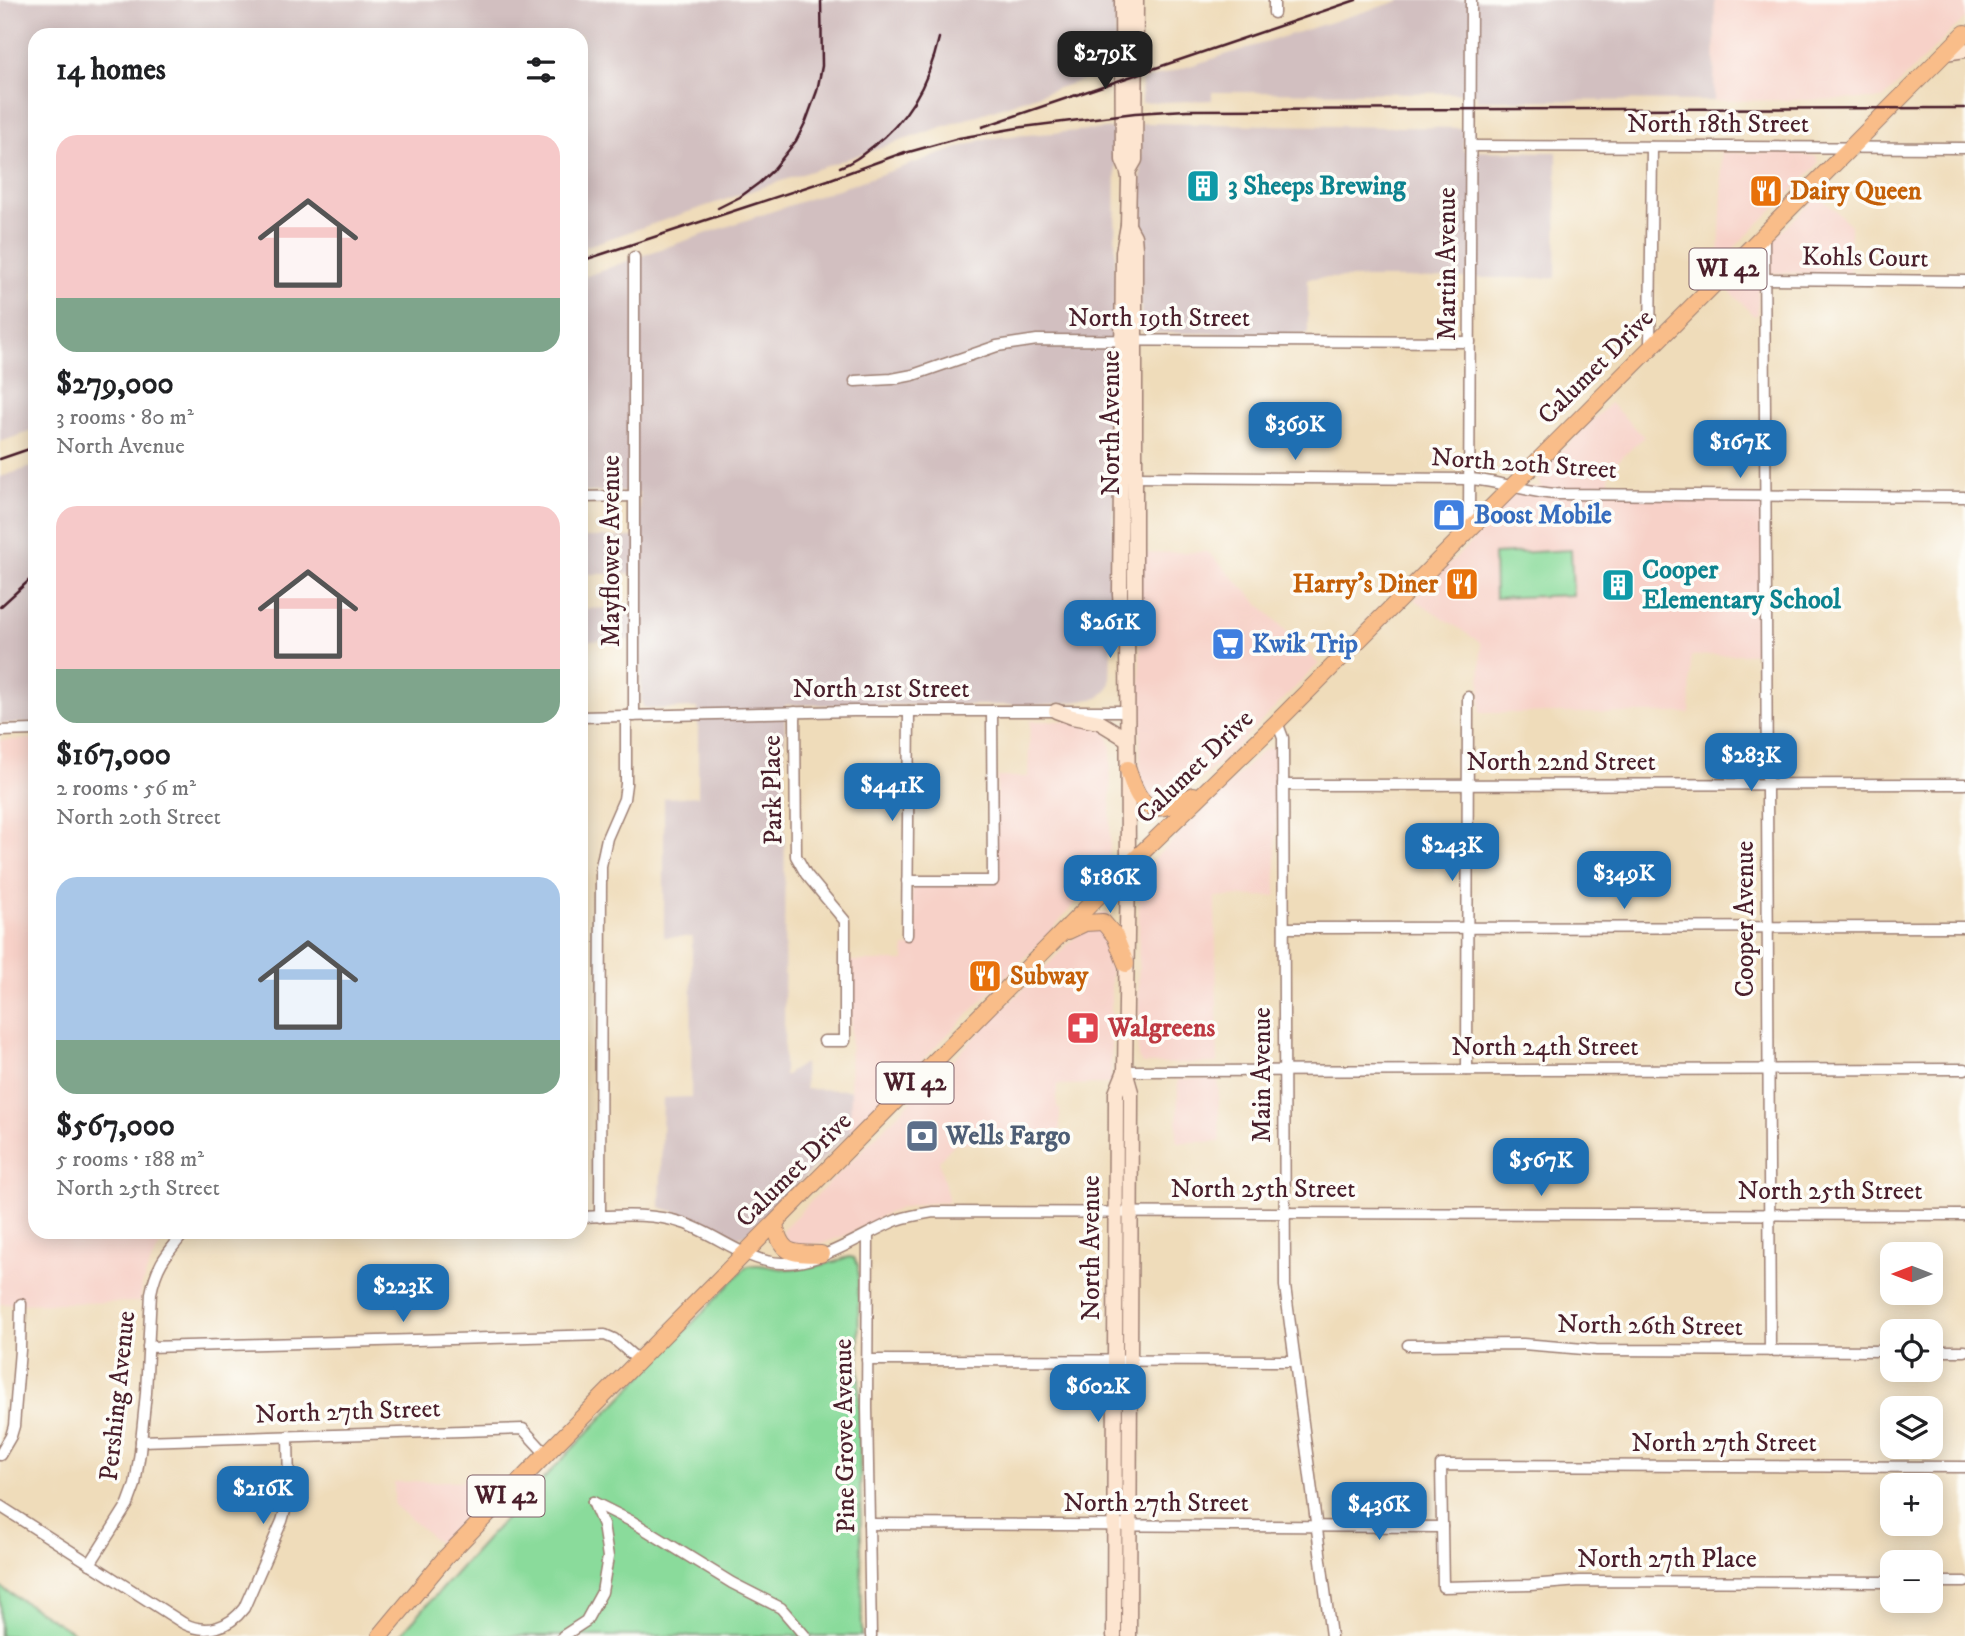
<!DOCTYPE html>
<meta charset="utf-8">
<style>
:root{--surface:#fff;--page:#f2f2f2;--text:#202124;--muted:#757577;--accent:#1f6fb2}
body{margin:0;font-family:"IM FELL DW Pica",serif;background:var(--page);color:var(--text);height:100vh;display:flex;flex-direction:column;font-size:26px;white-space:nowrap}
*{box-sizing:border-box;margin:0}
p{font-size:23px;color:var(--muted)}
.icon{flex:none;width:38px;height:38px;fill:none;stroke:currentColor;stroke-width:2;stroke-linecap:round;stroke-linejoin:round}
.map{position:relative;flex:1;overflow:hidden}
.panel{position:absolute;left:28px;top:28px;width:560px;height:1211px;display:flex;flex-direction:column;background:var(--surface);border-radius:21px;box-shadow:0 4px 18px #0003}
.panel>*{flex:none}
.needle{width:46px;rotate:270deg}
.fabs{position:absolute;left:1880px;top:1242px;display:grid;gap:14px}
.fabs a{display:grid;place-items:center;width:63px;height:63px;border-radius:14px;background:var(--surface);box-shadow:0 4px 18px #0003;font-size:35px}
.price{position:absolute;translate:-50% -60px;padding:0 16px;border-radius:14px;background:var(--accent);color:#fff;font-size:23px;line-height:46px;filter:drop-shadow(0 2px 4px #0008)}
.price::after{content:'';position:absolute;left:50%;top:42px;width:21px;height:16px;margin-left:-10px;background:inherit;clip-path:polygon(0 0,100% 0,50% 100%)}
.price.active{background:#222;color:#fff}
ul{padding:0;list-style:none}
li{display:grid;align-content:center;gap:14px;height:371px;padding:0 28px}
li span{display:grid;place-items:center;height:217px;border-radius:21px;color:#555}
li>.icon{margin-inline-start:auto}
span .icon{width:126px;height:126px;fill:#fffc;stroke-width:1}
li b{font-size:30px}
h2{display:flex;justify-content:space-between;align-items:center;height:84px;padding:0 28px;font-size:30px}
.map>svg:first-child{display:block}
.built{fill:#f7d1c8}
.industrial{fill:#d2bfc0}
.green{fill:#8adb9b;stroke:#6a7d63;stroke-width:2}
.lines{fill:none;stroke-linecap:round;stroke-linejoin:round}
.street-casing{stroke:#9c7e72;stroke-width:13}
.secondary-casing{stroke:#9c7e72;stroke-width:17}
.primary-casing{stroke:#9c7e72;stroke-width:18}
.street{stroke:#fff;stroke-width:10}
.secondary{stroke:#fde5d0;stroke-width:14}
.primary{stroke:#f9bd89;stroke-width:16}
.rail{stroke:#4a1f2b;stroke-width:2.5}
.labels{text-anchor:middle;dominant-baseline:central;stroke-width:7;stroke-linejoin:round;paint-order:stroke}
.shield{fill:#fdfcf7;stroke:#806168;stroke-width:2}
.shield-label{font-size:24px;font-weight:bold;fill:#4a1f2b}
.street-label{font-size:26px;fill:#4a1f2b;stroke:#fdfcf7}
.culture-label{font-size:26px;font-weight:bold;fill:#0d838f;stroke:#fdfcf7;text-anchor:start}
.food-label{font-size:26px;font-weight:bold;fill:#c56008;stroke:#fdfcf7;text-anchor:start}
.shop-label{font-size:26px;font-weight:bold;fill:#366cbe;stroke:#fdfcf7;text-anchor:start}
.health-label{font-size:26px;font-weight:bold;fill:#be3a42;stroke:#fdfcf7;text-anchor:start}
.service-label{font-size:26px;font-weight:bold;fill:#4e5e75;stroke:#fdfcf7;text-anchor:start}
</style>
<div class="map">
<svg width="1965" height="1636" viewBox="0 0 1965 1636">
<rect width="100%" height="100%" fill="#fdfcf7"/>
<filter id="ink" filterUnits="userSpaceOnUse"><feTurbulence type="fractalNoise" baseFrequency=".0143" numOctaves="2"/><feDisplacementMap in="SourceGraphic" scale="14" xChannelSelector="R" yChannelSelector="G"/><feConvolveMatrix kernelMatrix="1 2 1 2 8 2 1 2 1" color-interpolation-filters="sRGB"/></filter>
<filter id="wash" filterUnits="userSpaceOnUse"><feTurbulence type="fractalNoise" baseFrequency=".00686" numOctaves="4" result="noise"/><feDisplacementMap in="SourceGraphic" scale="28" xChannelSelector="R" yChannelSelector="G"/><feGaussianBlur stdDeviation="1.57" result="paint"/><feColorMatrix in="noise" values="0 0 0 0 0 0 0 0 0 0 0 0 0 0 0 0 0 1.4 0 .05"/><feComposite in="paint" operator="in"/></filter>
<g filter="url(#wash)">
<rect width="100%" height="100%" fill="#efdcba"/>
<!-- built -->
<g class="built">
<polygon points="1715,0 1965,0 1965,18 1883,99 1714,101"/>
<polygon points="1721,152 1787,153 1816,156 1819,161 1816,167 1723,259 1719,254 1722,194"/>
<polygon points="1818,195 1851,225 1850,274 1758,273 1758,314 1754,316 1726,287"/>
<polygon points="1610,403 1644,437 1609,469 1609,490 1765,496 1766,653 1691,656 1690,713 1480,713 1481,643 1414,599 1482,531 1469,529 1512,486 1542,487 1538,483 1538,474"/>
<polygon points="1208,552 1319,664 1223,760 1192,786 1154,823 1146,825 1142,821 1140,816 1140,553"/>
<polygon points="1030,721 1090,721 1106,729 1111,747 1110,849 1108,866 1099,878 1073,905 1044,939 850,1132 851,961 904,961 904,947 911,947 911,894 914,886 991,884 997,777 1028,777"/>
<polygon points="35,739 35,1232 174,1232 160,1246 149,1266 142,1285 140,1302 0,1304 0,740"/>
<polygon points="1271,747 1274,748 1276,754 1276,896 1215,897 1218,1063 1142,1064 1138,1057 1139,874 1263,750"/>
<polygon points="1105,913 1110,916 1111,922 1111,1084 1057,1085 1057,1108 1060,1108 1060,1140 955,1143 939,1161 949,1202 921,1204 901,1208 884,1215 847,1235 824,1243 790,1247 782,1231 784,1228 1098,914"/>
<polygon points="1178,1079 1218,1079 1220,1142 1177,1142"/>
<polygon points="503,1480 442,1546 394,1505 394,1482"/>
</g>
<!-- industrial -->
<g class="industrial">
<polygon points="0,0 1116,0 1115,69 581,248 581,35 35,35 35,430 0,442"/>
<polygon points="1402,0 1715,0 1714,101 1477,100 1476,93 1212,92 1212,100 1142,103 1141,81"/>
<polygon points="1141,123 1463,128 1463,151 1557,152 1556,278 1308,278 1308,334 1143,333 1141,329"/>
<polygon points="1116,128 1113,580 1110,684 1107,690 1098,698 1067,703 1038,705 785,705 784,1076 804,1063 805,1089 851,1090 850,1132 747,1235 739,1237 733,1235 695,1218 660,1207 663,1098 691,1097 692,937 664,937 664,798 698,796 698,708 650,709 643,707 641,699 640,640 581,641 581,609 641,607 640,574 581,574 581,537 640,537 639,492 581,492 581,278 655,251 982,140 1001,137"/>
<polygon points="35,466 35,723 0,724 0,477"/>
</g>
<!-- green -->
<g class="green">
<polygon points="1571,550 1573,595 1495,598 1494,554"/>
<path d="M849 1257 854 1258 858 1265 862 1636H399L489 1536 746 1267C757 1262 771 1268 784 1269 806 1269 828 1265 849 1257Z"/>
<polygon points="0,1587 79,1636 0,1636"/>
</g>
</g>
<g filter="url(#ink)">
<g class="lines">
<defs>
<g id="street">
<polyline points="1274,13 1274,0"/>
<polyline points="1471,146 1965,148"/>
<polyline points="1764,234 1770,1351"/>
<polyline points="634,257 634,716"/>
<polyline points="1764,279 1965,281"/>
<polyline points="1650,347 1652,147"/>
<polyline points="855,381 892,379 913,375 997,346 1037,340 1470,342"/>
<path d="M1129 477 1469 479C1499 481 1526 492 1556 494L1965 497"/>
<polyline points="581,497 634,496"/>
<polyline points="1469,529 1471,0"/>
<polyline points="795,712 796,856 806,874 845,921 845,1041 824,1041"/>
<polyline points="581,717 854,711 1127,711"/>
<polyline points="1277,722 1283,738 1285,1286 1331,1636"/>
<polyline points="0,731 35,730"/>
<polyline points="1283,785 1965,784"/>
<polyline points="907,881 993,881 992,711"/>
<polyline points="1284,928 1965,927"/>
<polyline points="907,935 909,711"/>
<polyline points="1467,1070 1468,697"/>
<polyline points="1125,1071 1965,1069"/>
<path d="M581 1217C615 1216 650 1212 683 1223 715 1233 748 1263 782 1263 823 1264 860 1235 897 1220 909 1216 921 1214 933 1212L1965 1215"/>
<polyline points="600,1217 601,866 607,838 624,799 626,784 626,716"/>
<polyline points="868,1235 867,1408 871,1636"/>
<polyline points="1408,1345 1523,1344 1596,1350 1892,1351"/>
<polyline points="148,1347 605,1335 614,1339 639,1361"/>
<polyline points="1930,1351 1965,1351"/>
<polyline points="867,1360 1294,1361"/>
<polyline points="141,1441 523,1429 546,1454"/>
<polyline points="0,1455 11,1436 14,1426 20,1350 21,1304"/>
<polyline points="593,1502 633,1522 732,1583 781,1608 805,1636"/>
<path d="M0 1506 183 1623C206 1635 229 1628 244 1608L282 1521 287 1504 289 1490 288 1436"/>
<polyline points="869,1524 1442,1527"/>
<path d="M90 1564 128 1504 135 1485 140 1452 146 1393 151 1293C157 1263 167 1254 185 1232"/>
<polyline points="1892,1582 1580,1581 1530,1585 1443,1587 1441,1465 1965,1467"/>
<polyline points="1930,1582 1965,1582"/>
<polyline points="563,1636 586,1621 602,1592 608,1557 603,1525 593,1502"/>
</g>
<g id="secondary">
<polyline points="1122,0 1123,160 1128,172 1129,178 1128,225 1123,252 1120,594 1121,607 1127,620 1128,866 1125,1071 1131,1092 1129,1636"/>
<polyline points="1945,53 1965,50"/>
<polyline points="1128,172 1135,160 1136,0"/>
<polyline points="1127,620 1135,604 1135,248 1134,236 1128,225"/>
<polyline points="1056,711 1072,717 1099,722 1127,739"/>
<polyline points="1114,1636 1116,1093 1125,1071"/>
</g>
<g id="primary">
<path d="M1128 769C1141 815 1155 815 1194 795"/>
<polyline points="1068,931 1085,923 1103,922 1115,936 1126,964"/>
<path d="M775 1224C781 1256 793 1253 821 1254"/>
<polyline points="380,1636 445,1558 554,1446 1128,866 1277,722 1965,33"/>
</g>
</defs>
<!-- street casing -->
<use href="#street" class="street-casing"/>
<!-- secondary casing -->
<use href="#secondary" class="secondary-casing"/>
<!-- primary casing -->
<use href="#primary" class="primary-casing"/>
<!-- street -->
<use href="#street" class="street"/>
<!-- secondary -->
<use href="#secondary" class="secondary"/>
<!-- primary -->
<use href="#primary" class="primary"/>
<!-- rail -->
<g class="rail">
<polyline points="982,127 1356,0"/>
<polyline points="898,155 959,138 1023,127 1135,113 1187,110 1965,108"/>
<path d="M840 167C852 163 862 155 872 147 909 120 929 82 939 38"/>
<polyline points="718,208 740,197 759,183 772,171 796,141 806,121 817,91 822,66 821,0"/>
<polyline points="581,261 828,180 905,152"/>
<polyline points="0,459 35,447"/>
<polyline points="0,607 35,575"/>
</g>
</g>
</g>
<!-- icons -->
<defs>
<symbol id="building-square" viewBox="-11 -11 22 22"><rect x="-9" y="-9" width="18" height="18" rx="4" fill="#0f9aa8" stroke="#fdfcf7"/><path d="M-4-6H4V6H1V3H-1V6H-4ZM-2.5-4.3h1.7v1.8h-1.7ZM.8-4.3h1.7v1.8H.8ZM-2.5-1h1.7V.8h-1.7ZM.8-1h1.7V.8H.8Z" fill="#fff"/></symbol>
<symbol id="restaurant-square" viewBox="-11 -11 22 22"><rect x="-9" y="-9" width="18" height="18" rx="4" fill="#e8710a" stroke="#fdfcf7"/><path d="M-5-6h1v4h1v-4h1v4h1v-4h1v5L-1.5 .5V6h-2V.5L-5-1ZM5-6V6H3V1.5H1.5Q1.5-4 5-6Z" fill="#fff"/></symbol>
<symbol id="shop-square" viewBox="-11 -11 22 22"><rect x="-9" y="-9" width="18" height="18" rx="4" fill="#3f7fe0" stroke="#fdfcf7"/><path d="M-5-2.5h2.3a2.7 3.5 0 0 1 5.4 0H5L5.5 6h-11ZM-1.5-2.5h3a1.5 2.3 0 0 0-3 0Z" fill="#fff"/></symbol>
<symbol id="supermarket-square" viewBox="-11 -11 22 22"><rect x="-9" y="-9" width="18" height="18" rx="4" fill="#3f7fe0" stroke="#fdfcf7"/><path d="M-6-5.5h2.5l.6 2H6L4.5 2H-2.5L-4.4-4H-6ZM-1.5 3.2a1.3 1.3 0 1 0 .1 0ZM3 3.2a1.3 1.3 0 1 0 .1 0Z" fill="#fff"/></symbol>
<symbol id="pharmacy-square" viewBox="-11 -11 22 22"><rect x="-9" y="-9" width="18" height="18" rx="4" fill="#e0444e" stroke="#fdfcf7"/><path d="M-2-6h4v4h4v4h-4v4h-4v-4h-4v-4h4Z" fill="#fff"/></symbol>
<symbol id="bank-square" viewBox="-11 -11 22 22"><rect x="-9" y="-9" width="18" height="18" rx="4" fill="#5c6f8a" stroke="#fdfcf7"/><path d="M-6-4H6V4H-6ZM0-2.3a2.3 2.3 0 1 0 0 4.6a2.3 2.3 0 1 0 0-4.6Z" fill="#fff"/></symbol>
</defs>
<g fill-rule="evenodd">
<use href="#building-square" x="1184" y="167" width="38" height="38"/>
<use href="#restaurant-square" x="1747" y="172" width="38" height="38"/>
<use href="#shop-square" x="1430" y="496" width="38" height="38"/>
<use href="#restaurant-square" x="1443" y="565" width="38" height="38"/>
<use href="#building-square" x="1599" y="566" width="38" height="38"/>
<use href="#supermarket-square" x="1209" y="625" width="38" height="38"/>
<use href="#restaurant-square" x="966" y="957" width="38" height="38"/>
<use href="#pharmacy-square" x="1064" y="1009" width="38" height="38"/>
<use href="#bank-square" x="903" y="1117" width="38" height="38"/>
</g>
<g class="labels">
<!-- shield labels -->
<g class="shield">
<rect x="1689.5" y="248.5" width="77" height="41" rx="5"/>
<rect x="876.5" y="1062.5" width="77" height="41" rx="5"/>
<rect x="467.5" y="1475.5" width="77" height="41" rx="5"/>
</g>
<g class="shield-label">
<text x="1728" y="269">WI 42</text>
<text x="915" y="1083">WI 42</text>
<text x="506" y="1496">WI 42</text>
</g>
<!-- street labels -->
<g class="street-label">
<text x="1718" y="124">North 18th Street</text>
<text transform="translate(1865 258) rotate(1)">Kohls Court</text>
<text transform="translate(1447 264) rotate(-90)">Martin Avenue</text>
<text x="1159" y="318">North 19th Street</text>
<text transform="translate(1596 367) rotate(-45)">Calumet Drive</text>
<text transform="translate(1111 423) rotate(-90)">North Avenue</text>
<text transform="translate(1524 464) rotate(4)">North 20th Street</text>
<text transform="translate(611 551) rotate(-90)">Mayflower Avenue</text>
<text x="881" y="689">North 21st Street</text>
<text x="1561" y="762">North 22nd Street</text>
<text transform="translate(1195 767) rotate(-44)">Calumet Drive</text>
<text transform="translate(773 790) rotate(-91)">Park Place</text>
<text transform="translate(1745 919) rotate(-90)">Cooper Avenue</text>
<text x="1545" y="1047">North 24th Street</text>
<text transform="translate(1262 1075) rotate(-90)">Main Avenue</text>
<text transform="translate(794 1170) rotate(-45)">Calumet Drive</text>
<text x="1263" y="1189">North 25th Street</text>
<text x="1830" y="1191">North 25th Street</text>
<text transform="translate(1091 1248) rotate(-90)">North Avenue</text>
<text transform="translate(1650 1326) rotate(1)">North 26th Street</text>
<text transform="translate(118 1396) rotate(-84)">Pershing Avenue</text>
<text transform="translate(348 1412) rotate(-2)">North 27th Street</text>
<text transform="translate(845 1436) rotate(-91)">Pine Grove Avenue</text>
<text x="1724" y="1443">North 27th Street</text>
<text x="1156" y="1503">North 27th Street</text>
<text x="1667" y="1559">North 27th Place</text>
</g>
<!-- culture labels -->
<g class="culture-label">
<text x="1228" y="186">3 Sheeps Brewing</text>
<text x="1642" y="570">Cooper<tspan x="1642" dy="30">Elementary School</tspan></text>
</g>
<!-- food labels -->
<g class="food-label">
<text x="1790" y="191">Dairy Queen</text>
<text x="1438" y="584" text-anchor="end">Harry's Diner</text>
<text x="1010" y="976">Subway</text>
</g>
<!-- shop labels -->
<g class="shop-label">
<text x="1474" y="515">Boost Mobile</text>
<text x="1252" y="644">Kwik Trip</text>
</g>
<!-- health labels -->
<g class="health-label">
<text x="1108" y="1028">Walgreens</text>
</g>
<!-- service labels -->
<g class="service-label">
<text x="946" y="1136">Wells Fargo</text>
</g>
</g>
</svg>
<div class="fabs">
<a><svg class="needle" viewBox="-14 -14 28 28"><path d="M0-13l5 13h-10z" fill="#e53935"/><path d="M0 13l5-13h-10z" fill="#757577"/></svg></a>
<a><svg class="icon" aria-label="locate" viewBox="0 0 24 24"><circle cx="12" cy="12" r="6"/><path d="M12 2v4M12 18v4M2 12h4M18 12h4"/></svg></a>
<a><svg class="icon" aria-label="layers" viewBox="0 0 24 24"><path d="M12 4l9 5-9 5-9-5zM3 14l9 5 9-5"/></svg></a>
<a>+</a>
<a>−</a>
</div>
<b class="price active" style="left:1105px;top:91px">$279K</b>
<b class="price" style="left:1295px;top:462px">$369K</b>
<b class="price" style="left:1740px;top:480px">$167K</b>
<b class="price" style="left:1110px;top:660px">$261K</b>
<b class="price" style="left:1751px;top:793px">$283K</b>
<b class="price" style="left:892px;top:823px">$441K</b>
<b class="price" style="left:1452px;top:883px">$243K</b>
<b class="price" style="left:1624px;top:911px">$349K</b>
<b class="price" style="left:1110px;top:915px">$186K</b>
<b class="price" style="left:1541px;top:1198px">$567K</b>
<b class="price" style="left:403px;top:1324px">$223K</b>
<b class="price" style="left:1098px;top:1424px">$602K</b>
<b class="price" style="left:263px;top:1526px">$216K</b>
<b class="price" style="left:1379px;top:1542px">$436K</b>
<section class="panel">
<h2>14 homes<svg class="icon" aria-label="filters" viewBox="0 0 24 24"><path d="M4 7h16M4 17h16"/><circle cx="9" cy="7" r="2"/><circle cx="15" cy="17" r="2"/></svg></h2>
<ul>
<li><span style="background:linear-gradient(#f6c9c9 75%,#7fa58c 0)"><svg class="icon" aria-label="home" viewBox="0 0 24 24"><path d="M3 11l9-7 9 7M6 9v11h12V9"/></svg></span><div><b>$279,000</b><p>3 rooms · 80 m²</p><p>North Avenue</p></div></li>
<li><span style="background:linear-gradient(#f6c9c9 75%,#7fa58c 0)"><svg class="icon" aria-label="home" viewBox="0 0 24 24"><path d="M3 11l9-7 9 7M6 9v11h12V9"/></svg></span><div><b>$167,000</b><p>2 rooms · 56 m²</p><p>North 20th Street</p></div></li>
<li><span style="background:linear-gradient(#a9c7e8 75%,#7fa58c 0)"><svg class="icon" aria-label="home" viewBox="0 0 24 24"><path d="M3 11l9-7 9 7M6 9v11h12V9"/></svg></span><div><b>$567,000</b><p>5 rooms · 188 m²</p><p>North 25th Street</p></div></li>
</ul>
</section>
</div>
